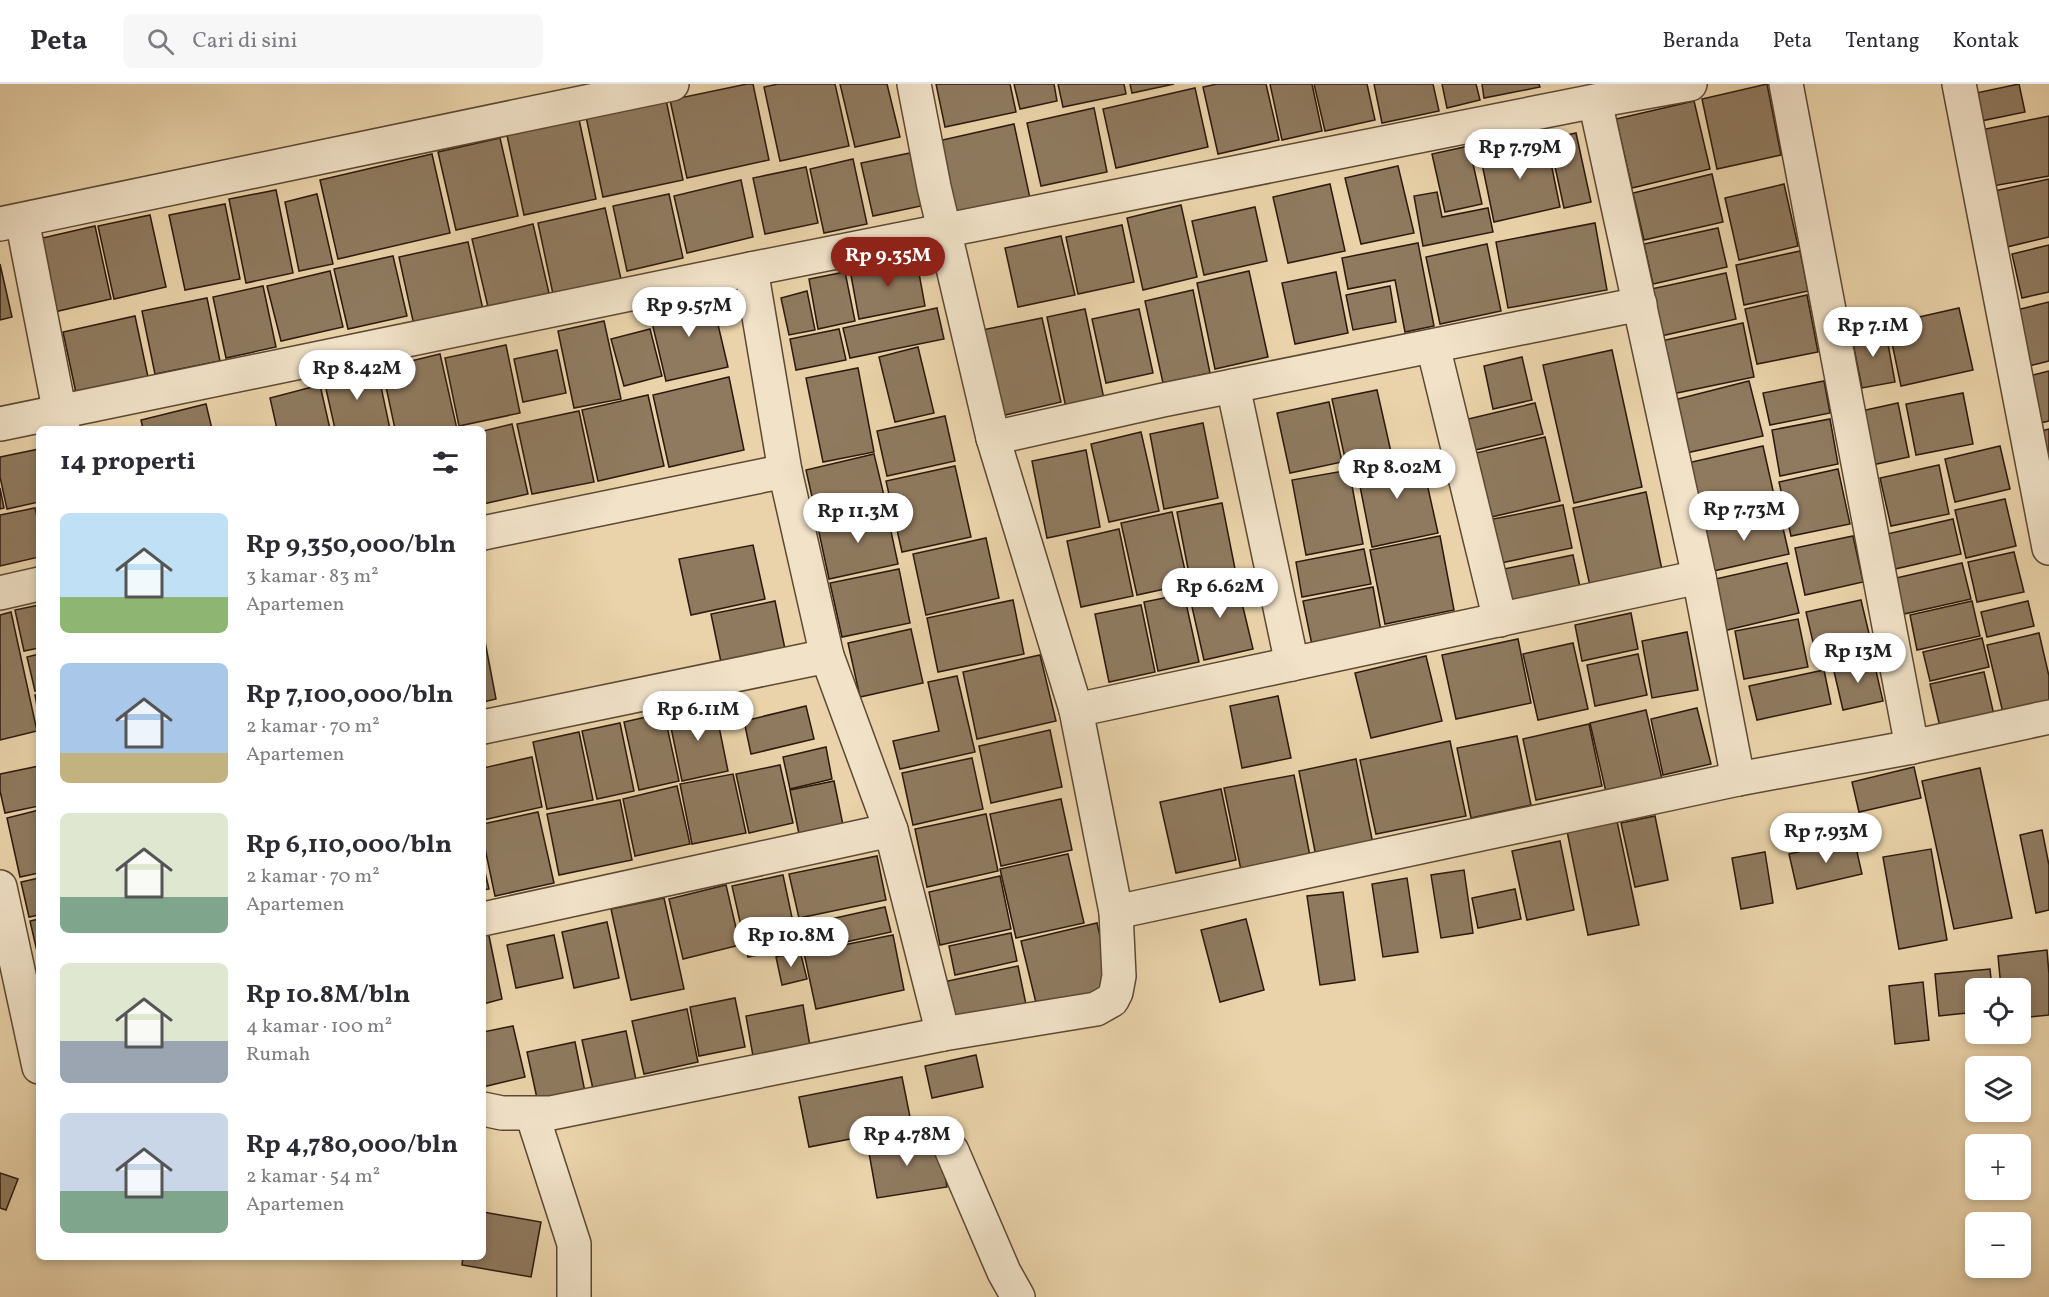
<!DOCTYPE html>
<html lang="id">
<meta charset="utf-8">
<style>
:root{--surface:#fff;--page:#f7f7f7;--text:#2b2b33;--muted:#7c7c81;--line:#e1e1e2;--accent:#8f2418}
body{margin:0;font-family:Vollkorn,serif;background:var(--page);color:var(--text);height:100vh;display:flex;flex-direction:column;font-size:22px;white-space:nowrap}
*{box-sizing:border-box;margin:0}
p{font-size:20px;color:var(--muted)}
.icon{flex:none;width:33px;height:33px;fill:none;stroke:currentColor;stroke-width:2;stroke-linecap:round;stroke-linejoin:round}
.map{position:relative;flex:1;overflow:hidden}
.sheet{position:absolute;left:36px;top:342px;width:450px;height:834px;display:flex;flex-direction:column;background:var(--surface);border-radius:9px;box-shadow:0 3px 9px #0003}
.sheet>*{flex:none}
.controls{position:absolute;left:1965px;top:894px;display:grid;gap:12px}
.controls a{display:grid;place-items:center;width:66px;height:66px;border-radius:9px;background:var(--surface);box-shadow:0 3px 9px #0003;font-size:30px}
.price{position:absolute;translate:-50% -51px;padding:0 14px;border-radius:21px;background:#fff;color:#222;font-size:20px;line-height:39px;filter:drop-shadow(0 2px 3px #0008)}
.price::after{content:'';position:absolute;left:50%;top:36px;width:18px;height:14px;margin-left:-9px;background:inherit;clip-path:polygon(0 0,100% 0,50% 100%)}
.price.current{background:var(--accent);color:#fff}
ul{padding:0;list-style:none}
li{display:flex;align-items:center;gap:18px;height:150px;padding:0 24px}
li span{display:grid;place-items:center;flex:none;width:168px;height:120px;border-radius:9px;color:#555}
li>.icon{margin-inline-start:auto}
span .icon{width:72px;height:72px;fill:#fffc;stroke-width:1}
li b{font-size:26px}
h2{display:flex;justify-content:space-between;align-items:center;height:72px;padding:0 24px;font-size:26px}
header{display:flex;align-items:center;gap:36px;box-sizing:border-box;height:84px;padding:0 30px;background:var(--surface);border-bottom:2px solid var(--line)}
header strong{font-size:28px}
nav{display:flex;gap:33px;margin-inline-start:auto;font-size:21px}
.search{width:420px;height:54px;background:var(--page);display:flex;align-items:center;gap:15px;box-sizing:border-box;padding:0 21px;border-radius:9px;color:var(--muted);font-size:22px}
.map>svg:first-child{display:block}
.building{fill:#8f7a5f;stroke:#2c190d;stroke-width:1.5}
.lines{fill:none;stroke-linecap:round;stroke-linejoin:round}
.street-casing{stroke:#5c4834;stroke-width:36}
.street{stroke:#f1e2c8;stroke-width:33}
</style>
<header>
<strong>Peta</strong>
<div class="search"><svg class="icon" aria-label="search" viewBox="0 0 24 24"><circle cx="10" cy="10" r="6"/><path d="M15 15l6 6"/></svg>Cari di sini</div>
<nav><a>Beranda</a><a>Peta</a><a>Tentang</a><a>Kontak</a></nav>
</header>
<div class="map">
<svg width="2049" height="1213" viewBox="0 0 2049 1213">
<rect width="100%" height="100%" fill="#ead3aa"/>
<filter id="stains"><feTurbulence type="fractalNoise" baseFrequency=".00333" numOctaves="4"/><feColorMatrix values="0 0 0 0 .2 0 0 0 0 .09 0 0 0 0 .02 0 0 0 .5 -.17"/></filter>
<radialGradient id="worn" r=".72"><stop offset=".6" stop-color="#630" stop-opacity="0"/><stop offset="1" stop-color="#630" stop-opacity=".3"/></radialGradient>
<!-- building -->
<g class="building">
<polygon points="747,0 753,0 769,76 687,94 670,16"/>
<polygon points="778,0 835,0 849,62 780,77 764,3"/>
<polygon points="840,0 887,0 900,53 855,63"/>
<polygon points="936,0 1010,0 1016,28 945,43"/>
<polygon points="1014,0 1054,0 1057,17 1020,25"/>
<polygon points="1058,0 1124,0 1126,10 1063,23"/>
<polygon points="1130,0 1174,0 1132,9"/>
<polygon points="1217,0 1266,0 1279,56 1218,70 1203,3"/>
<polygon points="1270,0 1312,0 1322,47 1282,56"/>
<polygon points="1314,0 1367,0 1375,36 1325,47"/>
<polygon points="1374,0 1433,0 1439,27 1382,39"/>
<polygon points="1442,0 1476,0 1480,16 1447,24"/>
<polygon points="1482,0 1539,0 1540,3 1484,14"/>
<polygon points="1767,0 1781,71 1717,85 1702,15"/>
<polygon points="2019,0 2025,28 1981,37 1976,9"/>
<polygon points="1195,4 1208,63 1116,84 1103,25"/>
<polygon points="665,11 683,96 603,113 585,28"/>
<polygon points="1694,17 1710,85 1632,104 1616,35"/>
<polygon points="1094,24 1107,88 1041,102 1027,39"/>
<polygon points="577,26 596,115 524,131 505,42"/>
<polygon points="2049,32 2049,92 1987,103 1976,47"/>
<polygon points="1014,40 1031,119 946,138 929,59"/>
<polygon points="1576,49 1591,118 1564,124 1549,55"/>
<polygon points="500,54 518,132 456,146 438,68"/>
<polygon points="1546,55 1560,123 1494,138 1480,70"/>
<polygon points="1469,62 1482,120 1445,128 1432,70"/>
<polygon points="910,69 921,122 873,132 861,79"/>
<polygon points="432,70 450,149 338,175 320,96"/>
<polygon points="853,75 867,140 824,149 810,85"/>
<polygon points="1398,82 1414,149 1361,160 1345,94"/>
<polygon points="806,83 818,139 765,150 753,94"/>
<polygon points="1712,90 1723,138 1644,156 1633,109"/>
<polygon points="2049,95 2049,153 2003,164 1990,108"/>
<polygon points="741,96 753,153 687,169 674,112"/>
<polygon points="1330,100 1345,167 1288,179 1273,113"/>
<polygon points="1784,100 1798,162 1739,176 1725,114"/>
<polygon points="276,106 293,189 246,199 229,115"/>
<polygon points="1437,108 1442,133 1488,124 1493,148 1423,162 1414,112"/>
<polygon points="317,110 333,180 299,187 285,118"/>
<polygon points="669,110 683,174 627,187 613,122"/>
<polygon points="225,120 240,195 185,206 169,131"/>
<polygon points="1181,121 1197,193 1143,206 1127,134"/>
<polygon points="1255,123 1267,177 1204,191 1192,137"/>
<polygon points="605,124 621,195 553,210 538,139"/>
<polygon points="150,131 166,203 114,215 98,142"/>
<polygon points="1595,139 1607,206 1508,224 1496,158"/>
<polygon points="533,140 549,209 488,223 472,155"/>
<polygon points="1122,141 1134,198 1078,210 1066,153"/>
<polygon points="95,142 111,215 54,228 38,155"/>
<polygon points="1718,144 1727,183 1653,200 1644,160"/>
<polygon points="1061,152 1075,211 1018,223 1005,164"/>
<polygon points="468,158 484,230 415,246 399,173"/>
<polygon points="1418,159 1434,242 1405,248 1395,196 1348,205 1342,174"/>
<polygon points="1487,160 1501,227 1440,240 1426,173"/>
<polygon points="2049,161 2049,208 2022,214 2012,170"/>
<polygon points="1800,167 1808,207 1744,221 1736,181"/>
<polygon points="393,172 407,232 348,245 334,185"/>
<polygon points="916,173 925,222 859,235 850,186"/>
<polygon points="0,180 12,233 0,236"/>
<polygon points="330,187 343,243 281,257 267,202"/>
<polygon points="1249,187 1268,273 1215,285 1197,199"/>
<polygon points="845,188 855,237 818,245 809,195"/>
<polygon points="1336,188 1348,249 1295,260 1282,199"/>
<polygon points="1726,189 1736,235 1661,252 1651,205"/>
<polygon points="263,202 276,263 226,274 213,213"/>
<polygon points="1390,202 1396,238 1353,246 1346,211"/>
<polygon points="1193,206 1210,289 1163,299 1145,217"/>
<polygon points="807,207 815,246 789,251 781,214"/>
<polygon points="711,211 728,283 666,297 649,226"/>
<polygon points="1807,211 1818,268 1757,280 1745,225"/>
<polygon points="207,214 220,277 155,290 142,227"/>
<polygon points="2049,218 2049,277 2025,283 2012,227"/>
<polygon points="937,224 944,255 850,274 843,244"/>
<polygon points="1959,224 1973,286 1901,302 1888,240"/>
<polygon points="1085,225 1104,315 1066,324 1047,233"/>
<polygon points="1139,225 1153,289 1106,299 1092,235"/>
<polygon points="135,232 148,293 76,309 63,248"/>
<polygon points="1042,234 1061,318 1001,332 982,246"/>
<polygon points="604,237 621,315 574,324 558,247"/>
<polygon points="1743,239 1754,293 1672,310 1661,257"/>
<polygon points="1885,244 1895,298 1862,304 1851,250"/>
<polygon points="650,245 662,292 624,302 611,255"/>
<polygon points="839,245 846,276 796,286 790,255"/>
<polygon points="506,261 520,329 459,342 445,274"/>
<polygon points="918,263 934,329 895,338 879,273"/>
<polygon points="557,266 566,309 523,318 514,275"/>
<polygon points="1612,266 1642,403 1574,419 1543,281"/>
<polygon points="440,270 457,345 395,345 382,284"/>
<polygon points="1522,273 1532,316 1493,325 1484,282"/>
<polygon points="377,284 390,345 335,345 324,296"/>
<polygon points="858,284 874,368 823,378 806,294"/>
<polygon points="2049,287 2049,337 2036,340 2025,293"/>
<polygon points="729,293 744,366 669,383 653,311"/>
<polygon points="1749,297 1763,352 1686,369 1674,316"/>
<polygon points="1824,297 1830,329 1770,341 1763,309"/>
<polygon points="320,301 330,345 277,345 270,314"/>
<polygon points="1377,306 1391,368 1346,379 1332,315"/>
<polygon points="1963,309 1973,360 1916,371 1906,320"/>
<polygon points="648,311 664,382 598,397 582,326"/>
<polygon points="1329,318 1342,378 1290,389 1277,329"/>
<polygon points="1535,319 1543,350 1471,367 1464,336"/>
<polygon points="1898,319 1909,373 1872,381 1861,327"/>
<polygon points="206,320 212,345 143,345 141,336"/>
<polygon points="579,327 594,398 532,410 517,340"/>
<polygon points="945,332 955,377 887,392 877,347"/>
<polygon points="1830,335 1838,380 1780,392 1772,346"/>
<polygon points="1203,339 1218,414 1164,425 1150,350"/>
<polygon points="512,340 528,410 483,420 483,347"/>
<polygon points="2049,345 2049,399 2037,348"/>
<polygon points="1141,348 1159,427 1109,438 1091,360"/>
<polygon points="1545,353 1560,417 1487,434 1472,370"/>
<polygon points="1763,362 1774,411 1695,429 1683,380"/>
<polygon points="2000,362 2010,405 1955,418 1945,375"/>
<polygon points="39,365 39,418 7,425 0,393 0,373"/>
<polygon points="1086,366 1100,443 1047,454 1032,377"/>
<polygon points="1420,368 1438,449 1372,463 1356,382"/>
<polygon points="874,370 886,420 817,435 806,386"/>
<polygon points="1939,381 1949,430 1891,442 1880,394"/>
<polygon points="955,382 971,453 902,468 886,397"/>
<polygon points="1838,385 1850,440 1791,452 1779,398"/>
<polygon points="1349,386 1363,460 1306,471 1292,396"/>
<polygon points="0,404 4,424 0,425"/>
<polygon points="1646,408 1662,486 1590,502 1573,424"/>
<polygon points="2005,415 2016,462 1966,474 1955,426"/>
<polygon points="1222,419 1236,490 1191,500 1177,428"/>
<polygon points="1563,421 1572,464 1496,480 1488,436"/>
<polygon points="35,424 39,441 39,473 0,482 0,431"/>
<polygon points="886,424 898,480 829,495 817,439"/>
<polygon points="1779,427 1789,470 1709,488 1699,446"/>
<polygon points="1172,428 1188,500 1137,511 1121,439"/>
<polygon points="1953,435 1961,470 1895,485 1887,450"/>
<polygon points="1119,445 1133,512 1081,523 1067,457"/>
<polygon points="1440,452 1454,526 1385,540 1370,466"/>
<polygon points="1853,452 1863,498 1805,511 1795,464"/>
<polygon points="986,454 999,514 926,531 913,470"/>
<polygon points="753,461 765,515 691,531 679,475"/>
<polygon points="1364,465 1371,500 1302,513 1296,478"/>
<polygon points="2014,468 2024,508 1977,518 1968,478"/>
<polygon points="1573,471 1580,503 1505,518 1499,486"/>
<polygon points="1787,479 1799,529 1723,547 1711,496"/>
<polygon points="1962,479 1971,515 1904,530 1896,494"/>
<polygon points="899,485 910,539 842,553 830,499"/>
<polygon points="1236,494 1253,565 1204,576 1188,505"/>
<polygon points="1373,503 1381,547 1312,561 1303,517"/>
<polygon points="1184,510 1199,578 1158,587 1144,518"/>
<polygon points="1013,516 1024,570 938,588 927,534"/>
<polygon points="1861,516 1871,558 1816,571 1806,528"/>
<polygon points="775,517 785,565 721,578 711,530"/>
<polygon points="1972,517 1980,552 1917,566 1910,531"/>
<polygon points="2028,517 2034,542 1987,553 1981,528"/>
<polygon points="39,521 39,564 24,567 15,526"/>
<polygon points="1141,521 1155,588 1109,598 1095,530"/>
<polygon points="11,528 37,647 0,656 0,531"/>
<polygon points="1631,529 1638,565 1582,577 1575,541"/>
<polygon points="1798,535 1808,583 1744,595 1735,547"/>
<polygon points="911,545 923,599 860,613 848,559"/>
<polygon points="483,547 496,615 483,618"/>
<polygon points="1687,548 1698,606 1652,614 1642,557"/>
<polygon points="2039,549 2049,592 2049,618 2003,629 1987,561"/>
<polygon points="1982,554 1989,583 1930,597 1923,568"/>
<polygon points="1518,555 1531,619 1456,635 1442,571"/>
<polygon points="1573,559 1588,625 1538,636 1523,570"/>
<polygon points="39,570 39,606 35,607 27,573"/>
<polygon points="1638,570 1647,611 1595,622 1587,581"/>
<polygon points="1040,571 1056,637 977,655 963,588"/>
<polygon points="1426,572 1442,637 1371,654 1355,589"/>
<polygon points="1873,574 1883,617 1843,626 1833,583"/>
<polygon points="1824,586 1831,620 1757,636 1749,602"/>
<polygon points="1984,588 1994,631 1940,643 1930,600"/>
<polygon points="957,592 975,668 900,685 893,657 939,647 928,598"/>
<polygon points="39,610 39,634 35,611"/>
<polygon points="1278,612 1291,674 1242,684 1230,622"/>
<polygon points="714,618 728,687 682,697 668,629"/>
<polygon points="806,622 814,655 751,670 744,637"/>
<polygon points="1697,624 1711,680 1663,691 1651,635"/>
<polygon points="1646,626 1662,695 1606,708 1590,639"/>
<polygon points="664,629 679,697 639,706 624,638"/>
<polygon points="620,639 634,707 597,715 582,647"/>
<polygon points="1589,640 1602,702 1536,716 1523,655"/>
<polygon points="1050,646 1062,703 991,719 979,662"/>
<polygon points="579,648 593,716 547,725 533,658"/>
<polygon points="1517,652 1531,721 1471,734 1457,664"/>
<polygon points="1450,657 1466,732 1376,750 1360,676"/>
<polygon points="826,663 832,695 790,705 783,673"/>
<polygon points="532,673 542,723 483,736 483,684"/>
<polygon points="972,674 983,725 913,741 902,689"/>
<polygon points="1356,675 1373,760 1316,772 1299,687"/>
<polygon points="780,681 793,739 749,749 736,690"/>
<polygon points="39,682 39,722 5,729 0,707 0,690"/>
<polygon points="1914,683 1921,714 1859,728 1852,698"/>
<polygon points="1980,684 2012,834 1954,845 1922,697"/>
<polygon points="733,690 746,749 692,760 680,700"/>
<polygon points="1294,691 1310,772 1241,786 1224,704"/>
<polygon points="834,697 843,741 799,750 790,706"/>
<polygon points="677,702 690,760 635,772 623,715"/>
<polygon points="1221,705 1236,776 1176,789 1160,718"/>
<polygon points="1061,715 1072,766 1001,782 990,730"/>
<polygon points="620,716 632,776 559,791 547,730"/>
<polygon points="39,726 39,789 20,793 7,734"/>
<polygon points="538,728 554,799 495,812 483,755 483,740"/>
<polygon points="986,730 998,787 927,803 915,745"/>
<polygon points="1655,732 1668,796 1635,803 1621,739"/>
<polygon points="1617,737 1639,841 1588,851 1567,747"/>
<polygon points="2042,746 2049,781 2049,826 2036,829 2020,751"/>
<polygon points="1854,755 1862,790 1797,805 1789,770"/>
<polygon points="1560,757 1574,826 1527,836 1512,767"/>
<polygon points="1931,765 1947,856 1899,865 1883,773"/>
<polygon points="1765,768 1773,819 1741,825 1732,774"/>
<polygon points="1068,770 1084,839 1016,854 1000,785"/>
<polygon points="877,772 886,816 799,834 789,790"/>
<polygon points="483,780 489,805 483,806"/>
<polygon points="1464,786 1473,849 1441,854 1431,791"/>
<polygon points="783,791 798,862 748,873 732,802"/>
<polygon points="1000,792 1011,845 940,861 929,808"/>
<polygon points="39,794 39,831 29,833 21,798"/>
<polygon points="1407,794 1418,868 1383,873 1372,800"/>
<polygon points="726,801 740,861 683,875 669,815"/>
<polygon points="1515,805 1521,835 1478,844 1472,814"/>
<polygon points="1343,808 1355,896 1320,901 1307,812"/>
<polygon points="664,814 684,905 631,916 611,825"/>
<polygon points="885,823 891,848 805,867 799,842"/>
<polygon points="39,835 39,876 30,837"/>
<polygon points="1246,835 1264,906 1220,918 1201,846"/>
<polygon points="607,838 619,894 574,904 562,848"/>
<polygon points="1097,839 1112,905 1037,923 1021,857"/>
<polygon points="488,847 502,915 483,920 483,848"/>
<polygon points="1011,849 1017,877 955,891 949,862"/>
<polygon points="554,851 563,894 516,904 507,861"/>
<polygon points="893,851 904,906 816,925 804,869"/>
<polygon points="2047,866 2049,890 2049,931 2020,934 2020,904 2001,904 1998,872"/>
<polygon points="800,867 807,895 782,901 776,873"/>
<polygon points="1018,882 1028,930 953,946 943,898"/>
<polygon points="1990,885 1992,904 1976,904 1976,928 1939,932 1935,890"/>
<polygon points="1923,898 1929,956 1895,960 1889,902"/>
<polygon points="735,914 745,963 699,972 690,923"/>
<polygon points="803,921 811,968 754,978 746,932"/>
<polygon points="687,925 698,978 644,990 632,937"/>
<polygon points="513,942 525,993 483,1003 483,948"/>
<polygon points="626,947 636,996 593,1005 582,956"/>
<polygon points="575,958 585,1008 538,1019 527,968"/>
<polygon points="976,971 983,1003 932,1014 925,982"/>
<polygon points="902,993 912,1043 809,1063 799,1013"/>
<polygon points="937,1051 947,1103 877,1114 868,1063"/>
<polygon points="0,1089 18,1095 6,1126 0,1124"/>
<polygon points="483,1128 541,1138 531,1193 462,1181 463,1173 483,1173"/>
</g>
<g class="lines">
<defs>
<g id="street">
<polyline points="1786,0 1912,663"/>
<polyline points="1959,0 2049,464"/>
<polyline points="1595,17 1699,493 1738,695"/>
<polyline points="22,136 63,345"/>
<polyline points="0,140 672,0"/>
<polyline points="751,185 785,387 827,572 891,746 943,950"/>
<polyline points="1433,262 1500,536"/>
<polyline points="1233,302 1292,580"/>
<polyline points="0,340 751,185 1595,17 1690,0"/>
<polyline points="993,354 1163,316 1640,220"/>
<polyline points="483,449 785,387"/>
<polyline points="0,509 39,500"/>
<polyline points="1076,626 1699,493"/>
<polyline points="483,643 827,572"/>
<polyline points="0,803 39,983"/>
<polyline points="1116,828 1738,695 1912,663 2049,633"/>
<polyline points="483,835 891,746"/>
<polyline points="483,1025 502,1029 551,1029 943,950 1096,925 1112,916 1116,908 1119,892 1116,828 1076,626 993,354 934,103 914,0"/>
<polyline points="532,1030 574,1160 574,1213"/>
<polyline points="952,1067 1004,1188 1018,1213"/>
</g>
</defs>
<!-- street casing -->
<use href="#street" class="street-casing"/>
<!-- street -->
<use href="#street" class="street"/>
</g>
<rect width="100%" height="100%" filter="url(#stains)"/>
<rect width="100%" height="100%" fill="url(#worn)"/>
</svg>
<div class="controls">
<a><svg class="icon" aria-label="locate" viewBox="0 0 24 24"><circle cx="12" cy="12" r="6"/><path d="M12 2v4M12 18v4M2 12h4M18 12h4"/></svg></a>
<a><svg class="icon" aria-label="layers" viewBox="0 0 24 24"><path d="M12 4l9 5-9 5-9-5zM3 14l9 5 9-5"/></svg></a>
<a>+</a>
<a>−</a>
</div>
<b class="price" style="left:1520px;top:96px">Rp 7.79M</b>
<b class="price current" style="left:888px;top:204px">Rp 9.35M</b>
<b class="price" style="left:689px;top:254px">Rp 9.57M</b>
<b class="price" style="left:1873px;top:274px">Rp 7.1M</b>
<b class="price" style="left:357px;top:317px">Rp 8.42M</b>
<b class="price" style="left:1397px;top:416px">Rp 8.02M</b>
<b class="price" style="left:1744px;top:458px">Rp 7.73M</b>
<b class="price" style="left:858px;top:460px">Rp 11.3M</b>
<b class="price" style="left:1220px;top:535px">Rp 6.62M</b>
<b class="price" style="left:1858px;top:600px">Rp 13M</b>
<b class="price" style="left:698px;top:658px">Rp 6.11M</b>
<b class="price" style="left:1826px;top:780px">Rp 7.93M</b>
<b class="price" style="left:791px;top:884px">Rp 10.8M</b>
<b class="price" style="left:907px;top:1083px">Rp 4.78M</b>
<section class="sheet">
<h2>14 properti<svg class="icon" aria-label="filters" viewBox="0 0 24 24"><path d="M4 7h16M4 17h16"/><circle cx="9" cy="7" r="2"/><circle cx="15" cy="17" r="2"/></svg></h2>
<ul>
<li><span style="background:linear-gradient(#bfe0f5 70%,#8fb573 0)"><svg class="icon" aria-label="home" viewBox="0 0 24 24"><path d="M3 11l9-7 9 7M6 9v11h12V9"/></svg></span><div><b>Rp 9,350,000/bln</b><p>3 kamar · 83 m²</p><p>Apartemen</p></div></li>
<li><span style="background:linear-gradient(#a9c7e8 75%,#c2b280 0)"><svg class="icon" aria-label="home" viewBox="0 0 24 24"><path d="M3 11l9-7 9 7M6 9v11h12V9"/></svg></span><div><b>Rp 7,100,000/bln</b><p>2 kamar · 70 m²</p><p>Apartemen</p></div></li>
<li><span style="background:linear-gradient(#dfe7d0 70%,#7fa58c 0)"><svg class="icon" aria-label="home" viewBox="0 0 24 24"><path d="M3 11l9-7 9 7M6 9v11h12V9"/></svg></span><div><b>Rp 6,110,000/bln</b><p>2 kamar · 70 m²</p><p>Apartemen</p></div></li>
<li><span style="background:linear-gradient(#dfe7d0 65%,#9aa5b1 0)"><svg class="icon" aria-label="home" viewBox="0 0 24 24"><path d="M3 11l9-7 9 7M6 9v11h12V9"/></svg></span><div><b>Rp 10.8M/bln</b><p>4 kamar · 100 m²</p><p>Rumah</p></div></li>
<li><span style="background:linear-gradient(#c9d6e8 65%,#7fa58c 0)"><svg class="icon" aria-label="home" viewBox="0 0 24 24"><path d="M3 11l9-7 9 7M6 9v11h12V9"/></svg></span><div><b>Rp 4,780,000/bln</b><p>2 kamar · 54 m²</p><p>Apartemen</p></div></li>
</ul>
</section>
</div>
